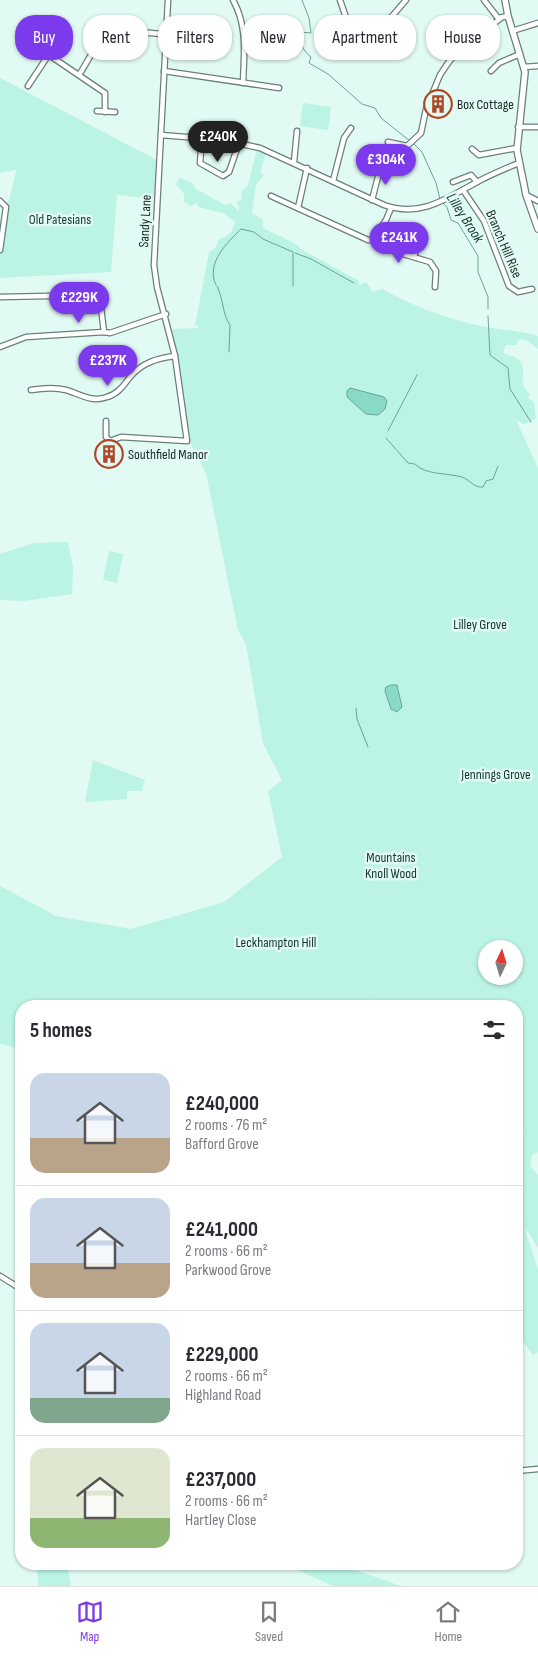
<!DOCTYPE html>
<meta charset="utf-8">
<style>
:root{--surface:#fff;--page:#f2f2f3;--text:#2b2b33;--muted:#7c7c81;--line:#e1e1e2;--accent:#7c3aed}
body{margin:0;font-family:"Sofia Sans Condensed",sans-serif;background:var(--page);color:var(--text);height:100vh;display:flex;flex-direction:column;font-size:19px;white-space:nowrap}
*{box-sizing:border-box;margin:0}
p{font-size:16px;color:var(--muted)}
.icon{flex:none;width:28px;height:28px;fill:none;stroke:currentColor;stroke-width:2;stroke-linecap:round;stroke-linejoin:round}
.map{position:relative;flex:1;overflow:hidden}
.details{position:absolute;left:15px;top:1000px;width:508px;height:570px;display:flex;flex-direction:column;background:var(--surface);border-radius:20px;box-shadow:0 1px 4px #0004}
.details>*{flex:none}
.hud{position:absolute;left:15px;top:15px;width:509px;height:45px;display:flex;gap:10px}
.needle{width:32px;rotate:4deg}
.fabs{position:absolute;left:478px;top:940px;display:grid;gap:10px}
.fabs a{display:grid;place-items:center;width:45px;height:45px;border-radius:50%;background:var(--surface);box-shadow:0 1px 4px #0004;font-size:25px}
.price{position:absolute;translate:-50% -42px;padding:0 11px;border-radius:18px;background:var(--accent);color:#fff;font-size:16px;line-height:32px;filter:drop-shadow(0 1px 2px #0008)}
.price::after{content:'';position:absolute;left:50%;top:30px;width:15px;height:11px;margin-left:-8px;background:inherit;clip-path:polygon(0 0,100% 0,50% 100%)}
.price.current{background:#222;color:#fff}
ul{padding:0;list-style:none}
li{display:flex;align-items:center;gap:15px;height:125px;padding:0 15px}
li+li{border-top:1px solid var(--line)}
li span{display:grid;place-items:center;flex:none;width:140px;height:100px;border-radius:15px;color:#555}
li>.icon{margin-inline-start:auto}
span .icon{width:60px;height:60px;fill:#fffc;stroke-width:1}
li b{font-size:21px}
h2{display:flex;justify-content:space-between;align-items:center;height:60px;padding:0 15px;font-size:21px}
.pill{padding:0 18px;border-radius:20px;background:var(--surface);box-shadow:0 1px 4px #0004;font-size:18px;line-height:45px}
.pill.current{background:var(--accent);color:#fff}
.tabs{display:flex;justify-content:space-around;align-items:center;height:70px;border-top:1px solid var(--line);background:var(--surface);font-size:14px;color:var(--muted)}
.tabs a{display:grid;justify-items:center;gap:2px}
.tabs .current{color:var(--accent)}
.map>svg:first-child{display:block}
.green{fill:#bbf3e4;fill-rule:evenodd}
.water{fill:#88d9c6;stroke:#69a597}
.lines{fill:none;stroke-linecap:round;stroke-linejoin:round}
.stream{stroke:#69a597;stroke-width:1}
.minor-casing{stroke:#6a807a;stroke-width:7}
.major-casing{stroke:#6a807a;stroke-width:8}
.minor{stroke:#fff;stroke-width:4.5}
.major{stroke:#fff;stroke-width:5.5}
.labels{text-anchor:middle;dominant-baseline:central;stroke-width:5;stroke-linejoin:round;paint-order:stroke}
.poi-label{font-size:14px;fill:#222c29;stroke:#e1faf3;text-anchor:start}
.park-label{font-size:14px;fill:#11372f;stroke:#e1faf3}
.street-label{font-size:14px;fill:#222c29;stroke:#e1faf3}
.water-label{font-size:15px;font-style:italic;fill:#10362f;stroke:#e1faf3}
</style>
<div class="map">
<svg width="538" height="1586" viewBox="0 0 538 1586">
<rect width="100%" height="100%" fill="#e1faf3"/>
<!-- green -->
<g class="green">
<polygon points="0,78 157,160 157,199 117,195 111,272 0,278 0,249 6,205 9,200 16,171 19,169 0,173"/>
<polygon points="303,103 331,107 328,130 300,126"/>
<path d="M257 149 266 152 260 173 264 175 256 185 252 213 263 220V228L300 246 299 248 359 281V285L366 282 373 292 382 289C410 305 445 318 476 325 497 330 517 330 538 336V349L528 341 519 339 516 345H506L503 352C507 356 514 356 518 359 527 366 521 377 523 386L530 395 528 398 534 402 536 419 524 424 516 420 538 468V1152L532 1155 530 1166 538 1175V1248L524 1226 538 1270V1352L533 1355 516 1332V1130L536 1138 516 1129V1006H376L371 998 374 1006H21V1049L0 1044V886L56 916 131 929 224 902 282 857 268 791 282 780 263 743 246 644 238 630 206 473 190 442 172 329 198 328 199 325 195 326 209 252 215 248 219 239C229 237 233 231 235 222L223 213 198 207 196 203 191 206 184 202V194L176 184 180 178 192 183 196 189 225 205 231 203 239 212V207L236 202 242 199 241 192 248 185ZM486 949H514V976H486Z"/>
<polygon points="68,542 73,567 72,594 24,601 0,600 0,554 34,543"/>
<polygon points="109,551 123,554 117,583 103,580"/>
<polygon points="93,760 145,780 142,791 127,791 127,799 85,802"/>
<polygon points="36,1564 67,1564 71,1586 39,1586"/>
<polygon points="291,1564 338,1564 401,1586 333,1586 296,1569"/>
</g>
<!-- water -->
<g class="water">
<polygon points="350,388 384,397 387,401 385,409 378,415 366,414 347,397 347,391"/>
<polygon points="391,685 397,685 402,707 397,712 391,709 385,691 386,687"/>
</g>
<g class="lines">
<!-- stream -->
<g class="stream">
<path d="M302 0 309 18 311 33 301 32C300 43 302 50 311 57L309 63 328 74 362 104 375 108 381 118 410 141"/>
<polyline points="413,143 422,152 436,183 440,199"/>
<polyline points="442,202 447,207 451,220 458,223 478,256 478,272 488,297 488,309"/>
<polyline points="295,253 311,259 354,283"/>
<path d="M216 285C205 263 228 242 241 229L254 232 263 239 293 252V286"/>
<path d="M217 286C224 301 222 313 230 325L229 352"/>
<polyline points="488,316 490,355 508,368 510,389 531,422"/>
<polyline points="388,431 417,375"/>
<path d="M386 438 408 463 415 464C425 475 448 473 462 477 470 480 474 488 483 487L486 481 493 479 498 466"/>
<polyline points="356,708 357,719 368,747"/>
</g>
<defs>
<g id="minor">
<path d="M233 0C248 27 244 54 243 83"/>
<polyline points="340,0 351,32 366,54"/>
<polyline points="484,0 498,18 508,16"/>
<polyline points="512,31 538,23"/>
<polyline points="363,50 406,0"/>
<polyline points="49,55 105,93 105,112"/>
<polyline points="524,67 538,66"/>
<polyline points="164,71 279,88"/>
<polyline points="491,71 499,63 520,54"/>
<path d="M79 75C87 63 95 44 107 36 118 28 151 34 166 34"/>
<polyline points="28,86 59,39"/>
<polyline points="97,111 115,112"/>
<polyline points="518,127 538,127"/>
<path d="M161 135 223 140 260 148 384 205C420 218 446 199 477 182 490 175 504 169 519 163"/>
<polyline points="202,138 200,163 223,176 229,172 239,143"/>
<polyline points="388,142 407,146 421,133 426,109 440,75 448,63 460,48 500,19"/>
<polyline points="472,149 479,155 517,148"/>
<polyline points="294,162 297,131"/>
<polyline points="333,181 344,138 351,128"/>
<polyline points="453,182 471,175 477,182"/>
<polyline points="463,190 484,221 509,286 518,292 532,289"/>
<polyline points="526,195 538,201"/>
<polyline points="271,196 368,240 373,240 386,220 391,208"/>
<polyline points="372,200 381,165"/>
<polyline points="0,201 6,207 0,250"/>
<polyline points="298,208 307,168"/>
<polyline points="373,240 377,246 383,248 430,262 436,271 435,287"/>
<polyline points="414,257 419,239"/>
<polyline points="0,297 96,295 100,300 104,332"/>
<polyline points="0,347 26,337 104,332 110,333 166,314"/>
<path d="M31 390C43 388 55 387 66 390 80 394 92 403 107 397 118 394 124 385 130 377 142 363 157 358 175 356"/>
<polyline points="106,421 106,437 110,441 121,437 187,441 175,356 157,287 154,265 168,0"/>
<polyline points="0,1276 21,1289"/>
<polyline points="516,1471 538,1469"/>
</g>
<polyline id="major" points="505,0 508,16 525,72 517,150 526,195 538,229"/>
</defs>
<!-- minor casing -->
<use href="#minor" class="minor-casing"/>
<!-- major casing -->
<use href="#major" class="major-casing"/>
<!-- minor -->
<use href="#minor" class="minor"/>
<!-- major -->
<use href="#major" class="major"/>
</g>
<!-- icons -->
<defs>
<symbol id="building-ring" viewBox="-11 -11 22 22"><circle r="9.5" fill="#e1faf3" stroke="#b04828" stroke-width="1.5"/><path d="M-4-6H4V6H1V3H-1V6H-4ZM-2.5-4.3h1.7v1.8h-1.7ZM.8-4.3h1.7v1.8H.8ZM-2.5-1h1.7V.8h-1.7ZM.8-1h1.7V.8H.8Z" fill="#b04828"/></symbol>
</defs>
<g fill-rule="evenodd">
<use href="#building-ring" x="422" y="88" width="32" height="32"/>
<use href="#building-ring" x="93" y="438" width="32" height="32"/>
</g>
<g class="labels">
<!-- poi labels -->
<g class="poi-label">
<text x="457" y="104">Box Cottage</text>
<text x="128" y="454">Southfield Manor</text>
</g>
<!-- park labels -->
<g class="park-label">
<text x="60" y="219">Old Patesians</text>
<text x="480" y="624">Lilley Grove</text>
<text x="496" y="774">Jennings Grove</text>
<text x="391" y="857">Mountains<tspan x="391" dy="16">Knoll Wood</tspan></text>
<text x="276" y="942">Leckhampton Hill</text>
</g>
<!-- street labels -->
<g class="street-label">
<text transform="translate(145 221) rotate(-87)">Sandy Lane</text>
<text transform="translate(504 244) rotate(67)">Branch Hill Rise</text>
</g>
<!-- water labels -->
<g class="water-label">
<text transform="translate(465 218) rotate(57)">Lilley Brook</text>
</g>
</g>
</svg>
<div class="fabs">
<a><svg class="needle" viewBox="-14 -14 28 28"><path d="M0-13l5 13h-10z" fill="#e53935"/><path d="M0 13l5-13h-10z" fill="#7c7c81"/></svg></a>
</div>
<b class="price current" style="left:218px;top:163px">£240K</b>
<b class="price" style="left:386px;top:186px">£304K</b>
<b class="price" style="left:399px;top:264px">£241K</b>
<b class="price" style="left:79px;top:324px">£229K</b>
<b class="price" style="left:108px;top:387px">£237K</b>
<div class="hud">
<a class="pill current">Buy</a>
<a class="pill">Rent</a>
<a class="pill">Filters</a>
<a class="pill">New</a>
<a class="pill">Apartment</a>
<a class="pill">House</a>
</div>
<section class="details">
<h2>5 homes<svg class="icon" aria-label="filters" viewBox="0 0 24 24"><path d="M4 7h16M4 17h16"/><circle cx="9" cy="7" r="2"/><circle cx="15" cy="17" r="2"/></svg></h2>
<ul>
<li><span style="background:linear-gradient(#c9d6e8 65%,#b9a48a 0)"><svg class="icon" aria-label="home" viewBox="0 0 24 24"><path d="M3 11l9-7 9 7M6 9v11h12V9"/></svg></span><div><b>£240,000</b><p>2 rooms · 76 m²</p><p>Bafford Grove</p></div></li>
<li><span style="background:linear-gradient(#c9d6e8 65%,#b9a48a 0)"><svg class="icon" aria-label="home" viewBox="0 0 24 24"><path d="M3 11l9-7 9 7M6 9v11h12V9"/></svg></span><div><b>£241,000</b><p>2 rooms · 66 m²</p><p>Parkwood Grove</p></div></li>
<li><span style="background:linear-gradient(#c9d6e8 75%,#7fa58c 0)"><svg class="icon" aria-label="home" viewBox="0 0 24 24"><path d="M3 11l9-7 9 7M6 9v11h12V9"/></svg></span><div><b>£229,000</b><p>2 rooms · 66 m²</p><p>Highland Road</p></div></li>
<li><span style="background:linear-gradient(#dfe7d0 70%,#8fb573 0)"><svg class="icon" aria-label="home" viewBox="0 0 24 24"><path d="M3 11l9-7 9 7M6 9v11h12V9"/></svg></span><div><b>£237,000</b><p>2 rooms · 66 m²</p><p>Hartley Close</p></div></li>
</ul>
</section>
</div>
<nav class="tabs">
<a class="current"><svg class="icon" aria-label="map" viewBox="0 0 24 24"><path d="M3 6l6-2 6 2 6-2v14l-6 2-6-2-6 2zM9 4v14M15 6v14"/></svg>Map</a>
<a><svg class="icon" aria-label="saved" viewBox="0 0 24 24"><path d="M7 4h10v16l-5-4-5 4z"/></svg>Saved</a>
<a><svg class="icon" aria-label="home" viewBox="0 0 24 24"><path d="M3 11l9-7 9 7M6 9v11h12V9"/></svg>Home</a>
</nav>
